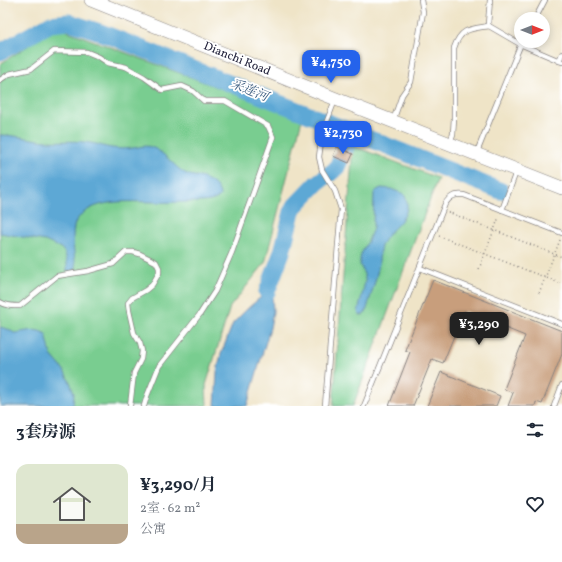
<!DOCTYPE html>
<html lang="zh">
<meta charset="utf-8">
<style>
:root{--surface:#fff;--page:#f2f2f3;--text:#1f2937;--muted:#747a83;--line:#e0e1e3;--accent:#2563eb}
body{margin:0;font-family:Vollkorn,"Noto Serif SC",serif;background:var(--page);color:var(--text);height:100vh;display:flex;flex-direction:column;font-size:15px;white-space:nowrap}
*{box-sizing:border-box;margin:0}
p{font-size:13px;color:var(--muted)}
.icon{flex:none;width:22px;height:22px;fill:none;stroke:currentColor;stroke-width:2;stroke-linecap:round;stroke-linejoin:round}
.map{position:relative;height:406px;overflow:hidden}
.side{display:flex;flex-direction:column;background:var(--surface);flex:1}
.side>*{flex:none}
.needle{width:26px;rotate:90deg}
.buttons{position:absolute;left:514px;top:12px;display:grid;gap:8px}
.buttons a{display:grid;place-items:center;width:36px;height:36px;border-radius:50%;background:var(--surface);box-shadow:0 2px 10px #0003;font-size:20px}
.price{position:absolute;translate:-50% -34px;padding:0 9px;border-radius:8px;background:var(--accent);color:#fff;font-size:13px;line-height:26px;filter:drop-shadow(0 1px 2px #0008)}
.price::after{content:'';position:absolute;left:50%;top:24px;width:12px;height:9px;margin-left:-6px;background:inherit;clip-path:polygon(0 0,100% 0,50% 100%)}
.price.active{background:#222;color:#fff}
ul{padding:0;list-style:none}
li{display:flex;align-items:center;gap:12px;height:100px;padding:0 16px}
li+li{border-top:1px solid var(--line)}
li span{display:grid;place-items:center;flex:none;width:112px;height:80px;border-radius:12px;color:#555}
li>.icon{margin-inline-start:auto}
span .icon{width:48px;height:48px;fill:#fffc;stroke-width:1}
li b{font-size:17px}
h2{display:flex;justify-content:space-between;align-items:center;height:48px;padding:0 16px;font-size:17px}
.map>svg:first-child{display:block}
.green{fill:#79cd90;stroke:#4e7866}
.water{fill:#5da8d5;stroke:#406588}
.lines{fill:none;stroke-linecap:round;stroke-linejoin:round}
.river{stroke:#5da8d5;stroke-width:17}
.building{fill:#c89e7b}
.service-casing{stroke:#888381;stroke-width:6}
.secondary-casing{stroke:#888381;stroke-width:14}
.path{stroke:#888381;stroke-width:1.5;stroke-dasharray:1 3;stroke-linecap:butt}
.service{stroke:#fff;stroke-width:4.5}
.secondary{stroke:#fff;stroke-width:13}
.labels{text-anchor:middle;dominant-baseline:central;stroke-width:3.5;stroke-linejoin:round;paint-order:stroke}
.street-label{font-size:12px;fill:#22223b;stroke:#fff}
.water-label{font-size:13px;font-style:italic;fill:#3d5e80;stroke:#fff}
</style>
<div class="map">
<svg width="562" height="406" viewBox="0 0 562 406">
<rect width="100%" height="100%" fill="#fff"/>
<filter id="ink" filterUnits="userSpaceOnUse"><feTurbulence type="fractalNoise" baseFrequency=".025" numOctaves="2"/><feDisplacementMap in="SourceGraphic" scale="8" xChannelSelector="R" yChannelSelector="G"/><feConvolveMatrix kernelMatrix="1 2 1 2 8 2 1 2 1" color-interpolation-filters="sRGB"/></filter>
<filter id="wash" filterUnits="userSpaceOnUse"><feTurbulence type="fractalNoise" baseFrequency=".012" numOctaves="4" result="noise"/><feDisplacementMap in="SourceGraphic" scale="16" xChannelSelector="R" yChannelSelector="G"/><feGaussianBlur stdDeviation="0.9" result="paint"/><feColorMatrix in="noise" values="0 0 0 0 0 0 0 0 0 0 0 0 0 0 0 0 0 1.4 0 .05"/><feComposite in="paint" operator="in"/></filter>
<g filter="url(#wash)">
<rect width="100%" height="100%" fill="#efe4c7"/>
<!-- green -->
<g class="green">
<polygon points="57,27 302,119 265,263 230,307 206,385 207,406 0,406 0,64"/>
<polygon points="353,146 438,178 353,406 333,406"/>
</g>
<!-- water -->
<g class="water">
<path d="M0 135C17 135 32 140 48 141 62 142 77 140 91 143 98 144 104 147 112 148 119 149 126 149 133 148 139 147 145 145 151 147 164 151 173 166 185 173 192 177 201 176 208 180 214 183 220 189 220 196 213 203 200 202 191 202 178 202 166 203 154 202 130 202 92 197 76 221 70 231 75 258 76 270L67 271V262L65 253 61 248 45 241 0 233Z"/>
<path d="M381 188 391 189 404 194C416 217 391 226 383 242 378 250 380 261 378 269 375 284 370 298 366 312L363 315H359L358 312 365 282V277L360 264V259L361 254 368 241 373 228 374 193 377 190Z"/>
<polygon points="267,292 272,292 273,312 270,328 247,406 215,406 217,372 221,354 233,323 248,308"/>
<path d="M0 327 11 330 14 333C26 332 35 327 46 334L51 355 63 369 70 382 74 393 73 406H0Z"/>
</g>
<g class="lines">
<!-- river -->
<g class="river">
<polyline points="0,52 50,24 69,22 100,32 501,191"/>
<polyline points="267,292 282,252 293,208 317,183 336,169 353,132"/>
</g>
</g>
<g id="blocks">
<!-- building -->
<g class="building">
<polygon points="337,147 353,154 349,163 333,156"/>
<polygon points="433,280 562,331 562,354 542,404 536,402 535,406 508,406 513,393 504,389 525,336 464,311 443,363 432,359 413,406 389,406 410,352 405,350"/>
<polygon points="441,372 500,396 496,406 427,406"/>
</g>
</g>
</g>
<g filter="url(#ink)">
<use href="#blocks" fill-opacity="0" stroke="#888381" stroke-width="1"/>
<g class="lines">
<defs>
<g id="service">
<polyline points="490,0 488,24 489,26 520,44 562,62"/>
<polyline points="535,19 545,0"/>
<polyline points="559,61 562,54"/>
<polyline points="0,80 9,74 31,69 54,51 87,52 99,57 108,63 126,67 144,77 162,90 182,86 193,91 204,101 225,101 268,126 273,137 232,252 215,291 200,314 159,366 147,396 144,406"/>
<polyline points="393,121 402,95 411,82 423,12 421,0"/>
<path d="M450 143 453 134 454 118V48C461 28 470 29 489 26"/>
<polyline points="477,152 522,41"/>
<polyline points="502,210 516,172"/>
<polyline points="420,268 562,324"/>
<path d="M0 302C6 306 13 306 20 306L57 276 88 271 113 264 126 252H133L140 254 156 262 159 268V273L152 285 146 290 132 298 128 303 129 311 134 333 140 343 142 351 141 359 134 373 130 406"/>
<polyline points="325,406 341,209 335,191 322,170 319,157 322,134 335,100"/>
<path d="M364 406 445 204C450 196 455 194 464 195L562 233"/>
<polyline points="554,406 562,385"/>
</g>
<polyline id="secondary" points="91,0 336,99 562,188"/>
</defs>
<!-- service casing -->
<use href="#service" class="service-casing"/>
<!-- secondary casing -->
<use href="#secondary" class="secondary-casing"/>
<!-- path -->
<g class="path">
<polyline points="448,212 562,257"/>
<polyline points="439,236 562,284"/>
<polyline points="479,269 499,217"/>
<polyline points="539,293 560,240"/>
</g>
<!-- service -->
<use href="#service" class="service"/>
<!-- secondary -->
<use href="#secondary" class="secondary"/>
</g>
</g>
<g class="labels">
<!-- street labels -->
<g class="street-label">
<text transform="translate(237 59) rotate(22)">Dianchi Road</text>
</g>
<!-- water labels -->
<g class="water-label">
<text transform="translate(249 91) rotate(22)">采莲河</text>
</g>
</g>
</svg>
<div class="buttons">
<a><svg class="needle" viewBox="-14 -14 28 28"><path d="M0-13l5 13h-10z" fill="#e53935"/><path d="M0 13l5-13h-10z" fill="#747a83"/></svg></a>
</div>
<b class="price" style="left:331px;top:84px">¥4,750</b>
<b class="price" style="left:343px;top:155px">¥2,730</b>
<b class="price active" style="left:479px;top:346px">¥3,290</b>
</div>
<section class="side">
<h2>3套房源<svg class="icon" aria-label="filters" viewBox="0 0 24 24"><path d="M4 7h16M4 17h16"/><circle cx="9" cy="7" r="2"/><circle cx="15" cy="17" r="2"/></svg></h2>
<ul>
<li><span style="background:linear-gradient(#dfe7d0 75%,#b9a48a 0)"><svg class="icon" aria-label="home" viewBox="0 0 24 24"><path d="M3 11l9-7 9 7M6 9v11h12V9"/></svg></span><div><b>¥3,290/月</b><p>2室 · 62 m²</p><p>公寓</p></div><svg class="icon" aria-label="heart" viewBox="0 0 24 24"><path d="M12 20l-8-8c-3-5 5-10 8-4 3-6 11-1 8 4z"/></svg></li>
</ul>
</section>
